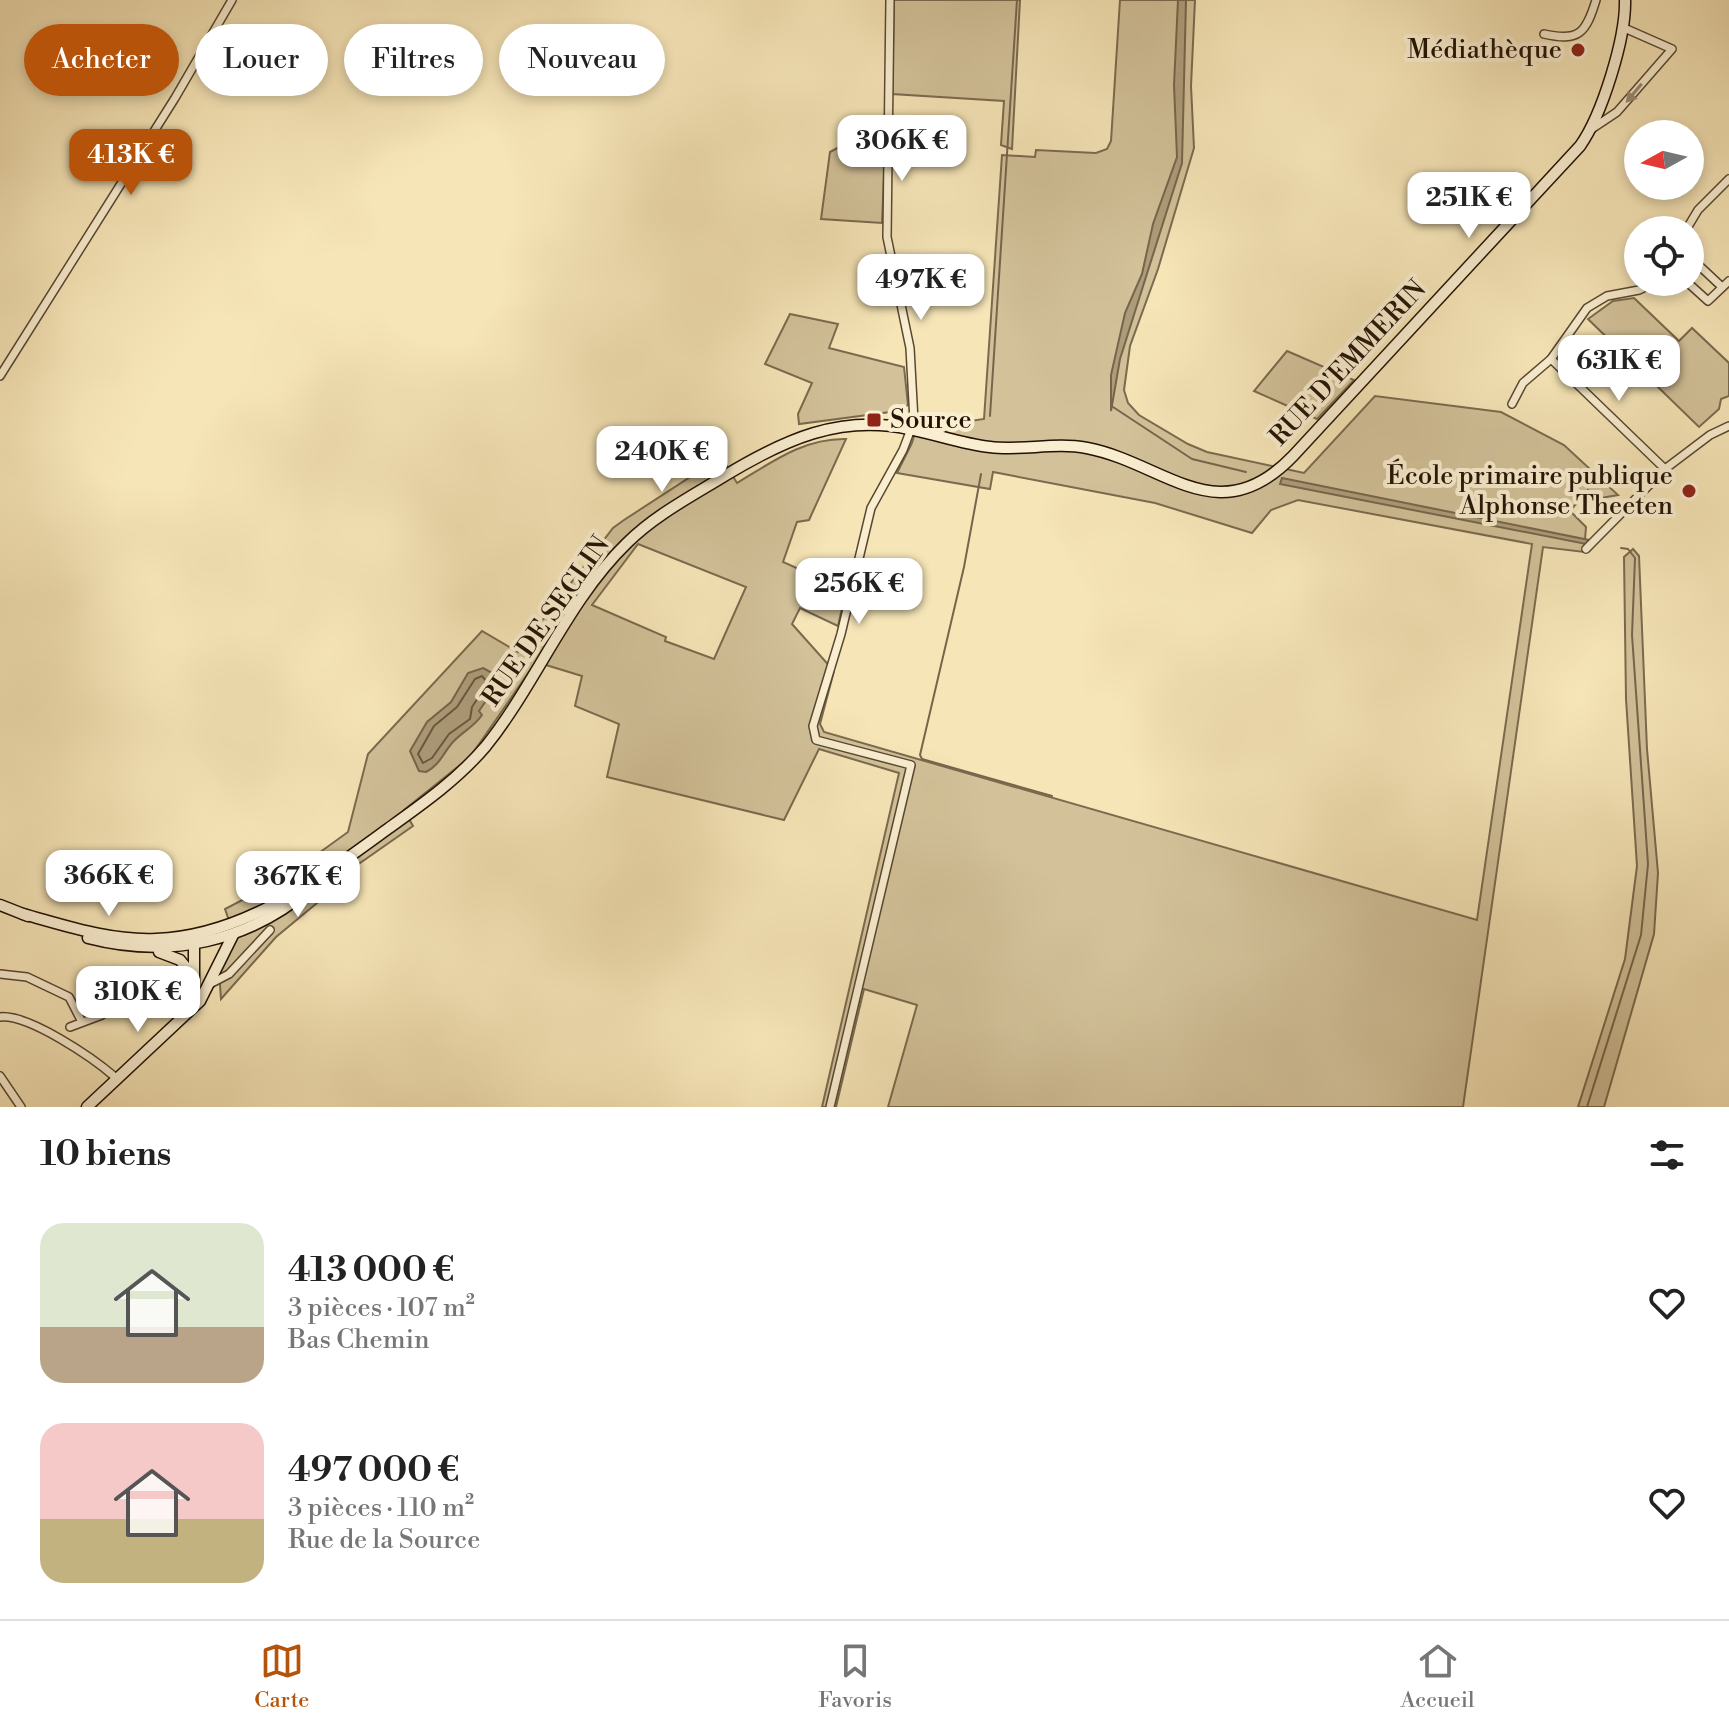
<!DOCTYPE html>
<html lang="fr">
<meta charset="utf-8">
<style>
:root{--surface:#fff;--page:#f2f2f2;--text:#222;--muted:#767676;--line:#e0e0e0;--accent:#b45309}
body{margin:0;font-family:"Libre Bodoni",serif;background:var(--page);color:var(--text);height:100vh;display:flex;flex-direction:column;font-size:30px;white-space:nowrap}
*{box-sizing:border-box;margin:0}
p{font-size:26px;color:var(--muted)}
.icon{flex:none;width:44px;height:44px;fill:none;stroke:currentColor;stroke-width:2;stroke-linecap:round;stroke-linejoin:round}
.map{position:relative;height:1107px;overflow:hidden}
.side{display:flex;flex-direction:column;background:var(--surface);flex:1}
.side>*{flex:none}
.top-card{position:absolute;left:24px;top:24px;width:800px;height:72px;display:flex;gap:16px}
.needle{width:52px;rotate:262deg}
.buttons{position:absolute;left:1624px;top:120px;display:grid;gap:16px}
.buttons a{display:grid;place-items:center;width:80px;height:80px;border-radius:50%;background:var(--surface);box-shadow:0 4px 12px #0003;font-size:40px}
.price{position:absolute;translate:-50% -68px;padding:0 18px;border-radius:16px;background:#fff;color:#222;font-size:26px;line-height:52px;filter:drop-shadow(0 2px 4px #0008)}
.price::after{content:'';position:absolute;left:50%;top:48px;width:24px;height:18px;margin-left:-12px;background:inherit;clip-path:polygon(0 0,100% 0,50% 100%)}
.price.active{background:var(--accent);color:#fff}
ul{padding:0;list-style:none}
li{display:flex;align-items:center;gap:24px;height:200px;padding:0 40px}
li span{display:grid;place-items:center;flex:none;width:224px;height:160px;border-radius:24px;color:#555}
li>.icon{margin-inline-start:auto}
span .icon{width:96px;height:96px;fill:#fffc;stroke-width:1}
li b{font-size:34px}
h2{display:flex;justify-content:space-between;align-items:center;height:96px;padding:0 40px;font-size:34px}
.tag{padding:0 28px;border-radius:36px;background:var(--surface);box-shadow:0 4px 12px #0003;font-size:28px;line-height:72px}
.tag.active{background:var(--accent);color:#fff}
.tab-bar{display:flex;justify-content:space-around;align-items:center;height:112px;border-top:2px solid var(--line);background:var(--surface);font-size:22px;color:var(--muted)}
.tab-bar a{display:grid;justify-items:center;gap:4px}
.tab-bar .active{color:var(--accent)}
.map>svg:first-child{display:block}
.green{fill:#d2c199;stroke:#7a6a4e;stroke-width:2;fill-rule:evenodd}
.water{fill:#ae9d7a;stroke:#76654b;stroke-width:2}
.lines{fill:none;stroke-linecap:round;stroke-linejoin:round}
.shore{stroke:#68583f;stroke-width:2}
.stream{stroke:#76654b;stroke-width:2}
.street-casing{stroke:#584731;stroke-width:10}
.secondary-casing{stroke:#231204;stroke-width:13}
.street{stroke:#f9eed0;stroke-width:7}
.secondary{stroke:#f9eed0;stroke-width:10}
.oneway{fill:#998b74}
.poi-dot{fill:#8f2418;stroke:#f9eed0;stroke-width:3}
.labels{text-anchor:middle;dominant-baseline:central;stroke-width:8;stroke-linejoin:round;paint-order:stroke}
.poi-label{font-size:26px;fill:#231204;stroke:#f9eed0;text-anchor:end}
.street-label{font-size:26px;fill:#231204;stroke:#f9eed0}
</style>
<div class="map">
<svg width="1729" height="1107" viewBox="0 0 1729 1107">
<rect width="100%" height="100%" fill="#f6e5b7"/>
<filter id="stains"><feTurbulence type="fractalNoise" baseFrequency=".0025" numOctaves="4"/><feColorMatrix values="0 0 0 0 .2 0 0 0 0 .09 0 0 0 0 .02 0 0 0 .5 -.17"/></filter>
<radialGradient id="worn" r=".72"><stop offset=".6" stop-color="#630" stop-opacity="0"/><stop offset="1" stop-color="#630" stop-opacity=".3"/></radialGradient>
<!-- green -->
<g class="green">
<polygon points="894,0 1020,0 1012,149 1001,145 1004,101 892,94"/>
<path d="M1120 0H1195L1191 86 1194 148 1158 269 1130 346 1124 390 1128 403 1139 415 1188 444 1207 452 1304 473 1375 396 1501 412 1564 445 1618 495 1601 498 1588 490 1570 511 1586 527 1584 552 1543 547 1463 1107H888L917 1005 864 989 836 1107H822L899 773 819 749 784 820 607 777 619 724 575 706 582 676 536 662 470 757 404 810 413 826 333 882 323 898 276 937 221 999 219 971 236 941 225 909 283 879 348 832 368 754 482 631 518 652 613 528 624 520 721 457 737 483C772 462 804 438 846 439L809 520 797 522 783 562 846 590 838 626 800 608 792 624 834 671 820 724 824 732 1477 920 1532 544 1298 500 1271 510 1252 533 1155 503 993 472 990 489 897 473 912 443 920 416 945 425 984 419 1002 155 1035 157 1036 150 1096 153 1107 149 1111 141ZM638 544 746 587 714 659 665 641 666 637 592 605Z"/>
<polygon points="845,144 877,144 885,152 882,223 821,219 830,152"/>
<polygon points="1634,298 1679,341 1692,328 1729,363 1729,396 1721,399 1719,409 1699,427 1588,319 1613,301"/>
<polygon points="790,314 838,324 829,348 904,367 908,405 898,411 799,424 798,414 812,383 765,364"/>
<polygon points="1287,351 1354,380 1317,419 1254,391"/>
<polygon points="1633,549 1639,556 1647,749 1658,873 1654,934 1604,1107 1578,1107 1625,959 1637,866 1626,699 1624,557"/>
</g>
<!-- water -->
<g class="water">
<polygon points="1178,0 1186,0 1182,163 1120,359 1111,411 1111,375 1125,313 1142,274 1153,224 1177,157 1174,85"/>
<polygon points="1282,478 1589,540 1586,544 1280,484"/>
<path d="M483 668 494 674 497 685 479 711 482 715C474 727 462 732 453 742 443 753 440 765 426 772L419 771 410 751 427 722 451 702 468 673Z"/>
</g>
<g class="lines">
<!-- shore -->
<polygon class="shore" points="482,676 488,683 472,707 470,719 449,734 432,758 423,763 418,754 434,726 457,707 475,679"/>
<!-- stream -->
<g class="stream">
<polyline points="1113,407 1192,459 1246,472"/>
<polyline points="990,416 1017,0"/>
<polyline points="981,474 964,567 920,755 922,759 1052,796"/>
<polyline points="1587,1107 1641,935 1648,864 1632,635 1635,558 1628,549 1621,548"/>
</g>
<defs>
<g id="street">
<path d="M1544 34C1579 42 1586 33 1596 0"/>
<polyline points="1590,130 1617,112 1672,49 1622,27"/>
<polyline points="1686,230 1698,210 1729,179"/>
<polyline points="1690,257 1722,287"/>
<polyline points="1687,282 1708,301 1729,281"/>
<polyline points="1551,359 1665,469"/>
<polyline points="0,376 175,98 232,0"/>
<polyline points="1512,404 1523,383 1551,359 1587,308 1607,296 1639,290 1655,282"/>
<polyline points="1586,549 1665,469 1710,435 1729,426"/>
<polyline points="0,974 27,977 69,997 82,1022"/>
<polyline points="208,985 229,974 270,930"/>
<path d="M0 1017C29 1014 93 1058 115 1077"/>
<polyline points="70,1027 102,1015"/>
<polyline points="0,1076 21,1107"/>
<polyline points="830,1107 911,765 816,740 813,726 841,634 871,508 903,450 914,421 910,348 887,237 890,0"/>
</g>
<g id="secondary">
<polyline points="0,905 28,916"/>
<path d="M23 914C67 926 110 941 156 939 245 936 320 878 389 828 424 803 458 779 486 746 537 682 568 600 627 543 655 515 692 496 726 475 784 440 840 414 909 429 936 434 962 444 990 447 1022 451 1055 442 1087 448 1165 463 1218 534 1293 456L1580 146C1602 115 1626 38 1625 0"/>
<path d="M88 938C169 959 249 942 312 887"/>
<polyline points="159,952 180,960 193,976"/>
<polyline points="186,1012 194,991 194,941"/>
<polyline points="87,1107 200,1001 233,935"/>
</g>
</defs>
<!-- street casing -->
<use href="#street" class="street-casing"/>
<!-- secondary casing -->
<use href="#secondary" class="secondary-casing"/>
<!-- street -->
<use href="#street" class="street"/>
<!-- secondary -->
<use href="#secondary" class="secondary"/>
</g>
<!-- one-way arrows -->
<defs><path id="oneway-solid" d="M-6-.8H1V-3.2L6.5 0L1 3.2V.8H-6Z" transform="scale(2)"/></defs>
<use class="oneway" href="#oneway-solid" transform="translate(1634 93) rotate(130)"/>
<!-- markers -->
<g class="poi-dot">
<circle cx="1578" cy="50" r="8"/>
<rect x="866" y="412" width="16" height="16" rx="4"/>
<circle cx="1689" cy="491" r="8"/>
</g>
<g class="labels">
<!-- poi labels -->
<g class="poi-label">
<text x="1562" y="50">Médiathèque</text>
<text x="890" y="420" text-anchor="start">Source</text>
<text x="1673" y="476">École primaire publique<tspan x="1673" dy="30">Alphonse Theeten</tspan></text>
</g>
<!-- street labels -->
<g class="street-label">
<text transform="translate(1348 363) rotate(-47)">RUE D'EMMERIN</text>
<text transform="translate(546 621) rotate(-55)">RUE DE SECLIN</text>
</g>
</g>
<rect width="100%" height="100%" filter="url(#stains)"/>
<rect width="100%" height="100%" fill="url(#worn)"/>
</svg>
<div class="buttons">
<a><svg class="needle" viewBox="-14 -14 28 28"><path d="M0-13l5 13h-10z" fill="#e53935"/><path d="M0 13l5-13h-10z" fill="#767676"/></svg></a>
<a><svg class="icon" aria-label="locate" viewBox="0 0 24 24"><circle cx="12" cy="12" r="6"/><path d="M12 2v4M12 18v4M2 12h4M18 12h4"/></svg></a>
</div>
<b class="price" style="left:902px;top:183px">306K €</b>
<b class="price active" style="left:131px;top:197px">413K €</b>
<b class="price" style="left:1469px;top:240px">251K €</b>
<b class="price" style="left:921px;top:322px">497K €</b>
<b class="price" style="left:1619px;top:403px">631K €</b>
<b class="price" style="left:662px;top:494px">240K €</b>
<b class="price" style="left:859px;top:626px">256K €</b>
<b class="price" style="left:109px;top:918px">366K €</b>
<b class="price" style="left:298px;top:919px">367K €</b>
<b class="price" style="left:138px;top:1034px">310K €</b>
<div class="top-card">
<a class="tag active">Acheter</a>
<a class="tag">Louer</a>
<a class="tag">Filtres</a>
<a class="tag">Nouveau</a>
</div>
</div>
<section class="side">
<h2>10 biens<svg class="icon" aria-label="filters" viewBox="0 0 24 24"><path d="M4 7h16M4 17h16"/><circle cx="9" cy="7" r="2"/><circle cx="15" cy="17" r="2"/></svg></h2>
<ul>
<li><span style="background:linear-gradient(#dfe7d0 65%,#b9a48a 0)"><svg class="icon" aria-label="home" viewBox="0 0 24 24"><path d="M3 11l9-7 9 7M6 9v11h12V9"/></svg></span><div><b>413 000 €</b><p>3 pièces · 107 m²</p><p>Bas Chemin</p></div><svg class="icon" aria-label="heart" viewBox="0 0 24 24"><path d="M12 20l-8-8c-3-5 5-10 8-4 3-6 11-1 8 4z"/></svg></li>
<li><span style="background:linear-gradient(#f6c9c9 60%,#c2b280 0)"><svg class="icon" aria-label="home" viewBox="0 0 24 24"><path d="M3 11l9-7 9 7M6 9v11h12V9"/></svg></span><div><b>497 000 €</b><p>3 pièces · 110 m²</p><p>Rue de la Source</p></div><svg class="icon" aria-label="heart" viewBox="0 0 24 24"><path d="M12 20l-8-8c-3-5 5-10 8-4 3-6 11-1 8 4z"/></svg></li>
</ul>
</section>
<nav class="tab-bar">
<a class="active"><svg class="icon" aria-label="map" viewBox="0 0 24 24"><path d="M3 6l6-2 6 2 6-2v14l-6 2-6-2-6 2zM9 4v14M15 6v14"/></svg>Carte</a>
<a><svg class="icon" aria-label="saved" viewBox="0 0 24 24"><path d="M7 4h10v16l-5-4-5 4z"/></svg>Favoris</a>
<a><svg class="icon" aria-label="home" viewBox="0 0 24 24"><path d="M3 11l9-7 9 7M6 9v11h12V9"/></svg>Accueil</a>
</nav>
